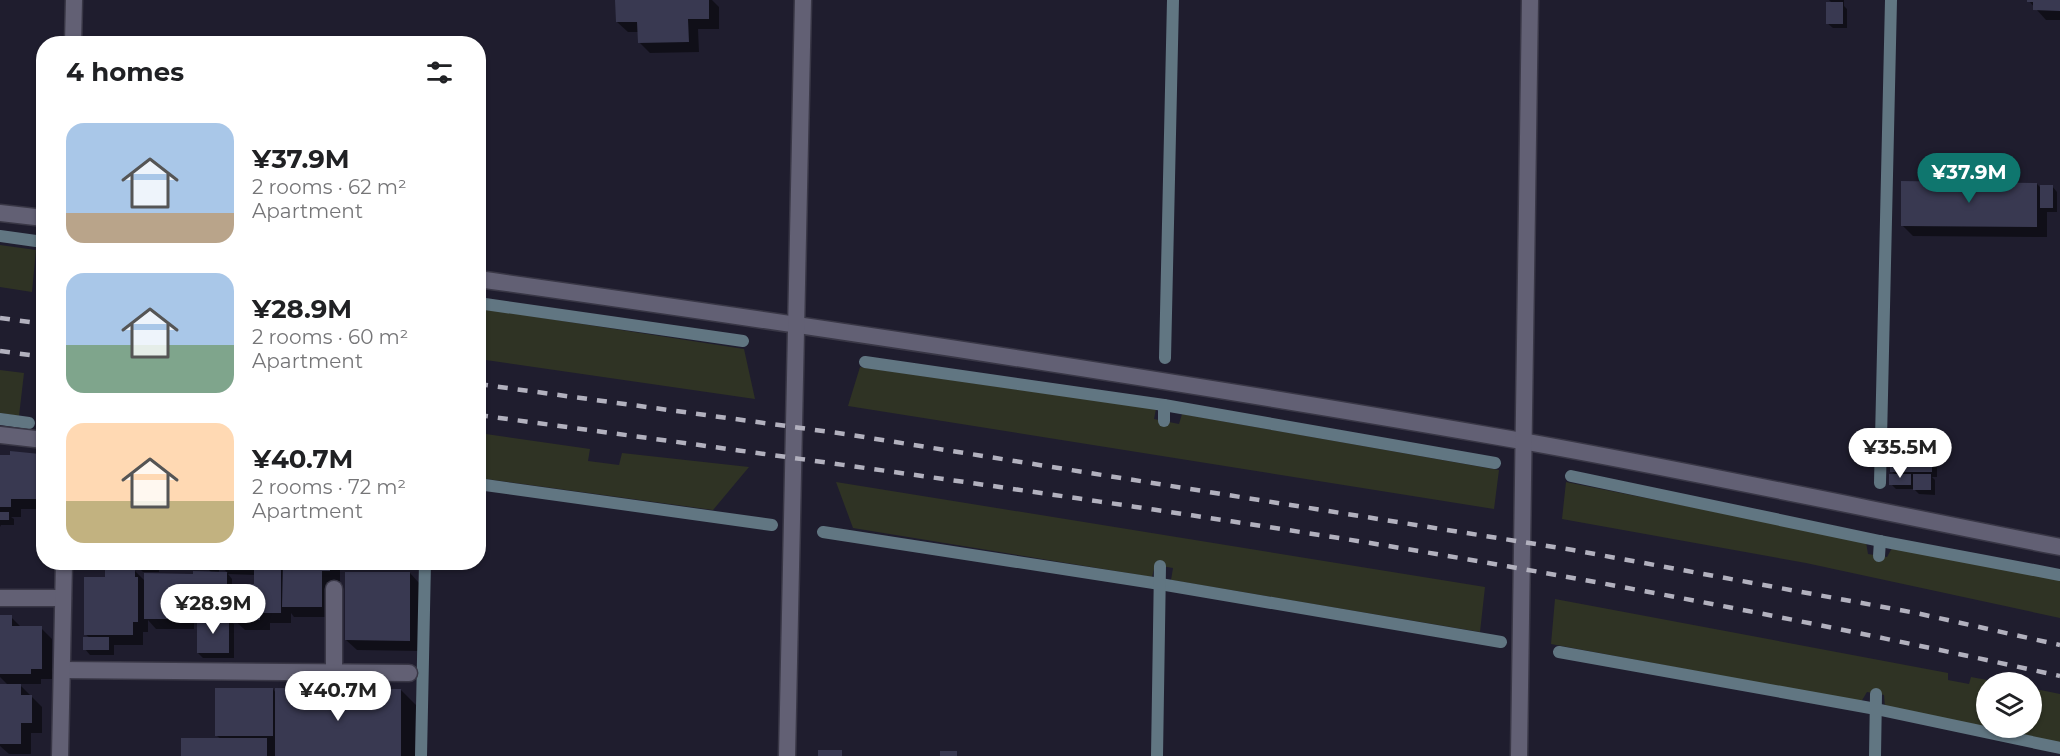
<!DOCTYPE html>
<meta charset="utf-8">
<style>
:root{--surface:#fff;--page:#f2f2f2;--text:#202124;--muted:#757577;--accent:#0f766e}
body{margin:0;font-family:Montserrat,sans-serif;background:var(--page);color:var(--text);height:100vh;display:flex;flex-direction:column;font-size:22px;white-space:nowrap}
*{box-sizing:border-box;margin:0}
p{font-size:20px;color:var(--muted)}
.icon{flex:none;width:33px;height:33px;fill:none;stroke:currentColor;stroke-width:2;stroke-linecap:round;stroke-linejoin:round}
.map{position:relative;flex:1;overflow:hidden}
.sheet{position:absolute;left:36px;top:36px;width:450px;height:534px;display:flex;flex-direction:column;background:var(--surface);border-radius:24px;box-shadow:0 2px 4px #0004}
.sheet>*{flex:none}
.tools{position:absolute;left:1976px;top:672px;display:grid;gap:12px}
.tools a{display:grid;place-items:center;width:66px;height:66px;border-radius:50%;background:var(--surface);box-shadow:0 2px 4px #0004;font-size:30px}
.price{position:absolute;translate:-50% -51px;padding:0 14px;border-radius:21px;background:#fff;color:#222;font-size:20px;line-height:39px;filter:drop-shadow(0 2px 3px #0008)}
.price::after{content:'';position:absolute;left:50%;top:36px;width:18px;height:14px;margin-left:-9px;background:inherit;clip-path:polygon(0 0,100% 0,50% 100%)}
.price.current{background:var(--accent);color:#fff}
ul{padding:0;list-style:none}
li{display:flex;align-items:center;gap:18px;height:150px;padding:0 30px}
li span{display:grid;place-items:center;flex:none;width:168px;height:120px;border-radius:18px;color:#555}
li>.icon{margin-inline-start:auto}
span .icon{width:72px;height:72px;fill:#fffc;stroke-width:1}
li b{font-size:26px}
h2{display:flex;justify-content:space-between;align-items:center;height:72px;padding:0 30px;font-size:26px}
.map>svg:first-child{display:block}
.green{fill:#2f3324}
.shadow{fill:#0007;fill-rule:evenodd}
.lines{fill:none;stroke-linecap:round;stroke-linejoin:round}
.stream{stroke:#617682;stroke-width:12}
.building{fill:#393951}
.service-casing{stroke:#393746;stroke-width:19}
.minor-casing{stroke:#393746;stroke-width:19}
.service{stroke:#626074;stroke-width:16}
.minor{stroke:#626074;stroke-width:16}
.rail{stroke:#b2b1be;stroke-width:4.5;stroke-dasharray:10 10;stroke-linecap:butt}
</style>
<div class="map">
<svg width="2060" height="756" viewBox="0 0 2060 756">
<rect width="100%" height="100%" fill="#1f1d2e"/>
<!-- green -->
<g class="green">
<polygon points="0,245 36,250 32,292 0,287"/>
<polygon points="479,308 744,349 755,399 479,359"/>
<polygon points="860,367 1156,409 1154,419 1179,424 1182,414 1499,470 1494,509 848,406"/>
<polygon points="0,370 24,373 19,416 0,413"/>
<polygon points="479,433 590,449 588,461 619,465 622,453 749,467 713,510 479,478"/>
<polygon points="836,482 1485,587 1480,632 1171,580 1173,568 1155,565 1152,577 853,528"/>
<polygon points="1566,482 1866,542 1868,554 1887,557 1892,548 2060,580 2060,618 1806,563 1562,519"/>
<polygon points="1555,599 1948,673 1948,680 1969,684 1971,677 1987,680 1986,728 2031,728 2031,688 2060,694 2060,744 1885,707 1884,695 1867,692 1861,702 1551,644"/>
</g>
<!-- shadow -->
<g class="shadow">
<polygon points="617,0 712,0 719,7 719,29 698,29 699,52 650,53 639,42 639,32 628,32 617,22"/>
<polygon points="1829,0 1844,0 1844,6 1847,9 1847,28 1833,28 1827,23 1833,4"/>
<polygon points="2028,0 2060,0 2060,20 2046,20"/>
<polygon points="2037,184 2042,189 2052,186 2057,192 2057,212 2047,212 2047,237 1913,236 1902,225"/>
<polygon points="1932,434 1937,440 1937,477 1932,477 1935,480 1935,495 1919,494 1914,489 1896,489 1891,484 1896,475 1891,471"/>
<polygon points="39,456 44,460 44,509 21,509 21,517 11,517 14,519 14,525 1,525 0,527 0,457"/>
<polygon points="137,562 155,562 159,566 159,572 143,572 137,566"/>
<path d="M204 562H340V581H332V617H294L291 613V623H270V630H245L231 617V622L234 624V658H203L198 653 199 622H194V629H156L148 620V632H143V645H114V655H90L85 649 90 638 85 634 106 578 135 571 146 582 212 573 204 565ZM219 565 228 573H219ZM228 574 256 575V585H232V579Z"/>
<polygon points="381,562 407,562 407,569 387,569"/>
<polygon points="410,573 420,584 420,651 357,650 346,640"/>
<polygon points="0,617 11,617 22,628 41,628 52,639 52,679 41,679 41,684 19,684 42,707 42,733 31,733 31,754 9,754 0,746 0,685 8,685 0,677"/>
<polygon points="273,689 276,693 401,690 416,705 415,756 183,756 221,739 217,736"/>
</g>
<g class="lines">
<!-- stream -->
<g class="stream">
<polyline points="0,236 36,241"/>
<polyline points="478,303 743,341"/>
<polyline points="1165,358 1173,0"/>
<polyline points="865,362 1164,405 1495,463"/>
<polyline points="1164,405 1164,421"/>
<polyline points="0,419 29,423"/>
<polyline points="1571,476 1880,541 2060,575"/>
<polyline points="1880,483 1891,0"/>
<polyline points="478,484 772,525"/>
<polyline points="823,532 1160,584 1501,642"/>
<polyline points="1879,556 1880,541"/>
<polyline points="1559,652 1876,709 2060,748"/>
<polyline points="421,756 425,562"/>
<polyline points="1157,756 1160,566"/>
<polyline points="1875,756 1876,694"/>
</g>
</g>
<!-- building -->
<g class="building">
<polygon points="615,0 709,0 709,19 688,19 689,42 638,43 637,22 616,22"/>
<polygon points="2027,0 2060,0 2060,11 2033,10 2033,2 2027,2"/>
<rect x="1826" y="2" width="17" height="22"/>
<polygon points="1901,181 2037,183 2037,227 1901,226"/>
<rect x="2040" y="185" width="13" height="23"/>
<polygon points="1890,432 1932,433 1932,472 1890,472"/>
<polygon points="10,451 40,454 40,499 11,499 11,507 0,507 0,455 10,455"/>
<rect x="1889" y="474" width="22" height="11"/>
<rect x="1913" y="474" width="18" height="16"/>
<rect x="0" y="512" width="9" height="8"/>
<rect x="136" y="562" width="18" height="5"/>
<rect x="203" y="562" width="12" height="4"/>
<polygon points="229,562 247,562 247,565 229,564"/>
<polygon points="254,562 281,562 281,613 260,613 260,620 232,620 233,584 254,584"/>
<polygon points="283,562 330,562 330,571 322,571 322,607 282,607"/>
<polygon points="105,568 135,569 135,577 138,577 138,622 133,622 133,635 84,635 84,577 105,577"/>
<polygon points="193,571 227,572 227,616 200,615 200,605 193,604 193,612 184,612 184,619 144,619 144,573 193,574"/>
<polygon points="345,572 410,572 410,641 345,640"/>
<polygon points="0,615 12,615 12,626 42,626 42,669 31,669 31,674 0,674"/>
<rect x="197" y="617" width="32" height="36"/>
<rect x="83" y="637" width="26" height="13"/>
<polygon points="0,684 21,684 21,695 32,695 32,723 21,723 21,744 0,744"/>
<rect x="215" y="688" width="58" height="48"/>
<polygon points="275,688 401,689 401,756 275,756"/>
<rect x="181" y="738" width="86" height="18"/>
<rect x="818" y="750" width="24" height="6"/>
<rect x="940" y="751" width="17" height="5"/>
</g>
<g class="lines">
<defs>
<polyline id="service" points="334,589 334,672"/>
<g id="minor">
<polyline points="73,44 74,0"/>
<polyline points="0,213 44,218"/>
<path d="M478 279C827 328 1175 380 1522 441 1702 473 1881 512 2060 547"/>
<polyline points="0,435 44,440"/>
<polyline points="0,598 63,598"/>
<polyline points="62,670 409,673"/>
<polyline points="60,756 64,562"/>
<polyline points="787,756 803,0"/>
<polyline points="1519,756 1530,0"/>
</g>
</defs>
<!-- service casing -->
<use href="#service" class="service-casing"/>
<!-- minor casing -->
<use href="#minor" class="minor-casing"/>
<!-- service -->
<use href="#service" class="service"/>
<!-- minor -->
<use href="#minor" class="minor"/>
<!-- rail -->
<g class="rail">
<polyline points="0,318 44,324"/>
<polyline points="0,351 44,357"/>
<polyline points="478,384 845,434 1573,550 1916,613 2060,645"/>
<path d="M478 415C774 455 1069 495 1364 542 1597 580 1829 625 2060 676"/>
</g>
</g>
</svg>
<div class="tools">
<a><svg class="icon" aria-label="layers" viewBox="0 0 24 24"><path d="M12 4l9 5-9 5-9-5zM3 14l9 5 9-5"/></svg></a>
</div>
<b class="price current" style="left:1969px;top:204px">¥37.9M</b>
<b class="price" style="left:1900px;top:479px">¥35.5M</b>
<b class="price" style="left:213px;top:635px">¥28.9M</b>
<b class="price" style="left:338px;top:722px">¥40.7M</b>
<section class="sheet">
<h2>4 homes<svg class="icon" aria-label="filters" viewBox="0 0 24 24"><path d="M4 7h16M4 17h16"/><circle cx="9" cy="7" r="2"/><circle cx="15" cy="17" r="2"/></svg></h2>
<ul>
<li><span style="background:linear-gradient(#a9c7e8 75%,#b9a48a 0)"><svg class="icon" aria-label="home" viewBox="0 0 24 24"><path d="M3 11l9-7 9 7M6 9v11h12V9"/></svg></span><div><b>¥37.9M</b><p>2 rooms · 62 m²</p><p>Apartment</p></div></li>
<li><span style="background:linear-gradient(#a9c7e8 60%,#7fa58c 0)"><svg class="icon" aria-label="home" viewBox="0 0 24 24"><path d="M3 11l9-7 9 7M6 9v11h12V9"/></svg></span><div><b>¥28.9M</b><p>2 rooms · 60 m²</p><p>Apartment</p></div></li>
<li><span style="background:linear-gradient(#ffd9b3 65%,#c2b280 0)"><svg class="icon" aria-label="home" viewBox="0 0 24 24"><path d="M3 11l9-7 9 7M6 9v11h12V9"/></svg></span><div><b>¥40.7M</b><p>2 rooms · 72 m²</p><p>Apartment</p></div></li>
</ul>
</section>
</div>
